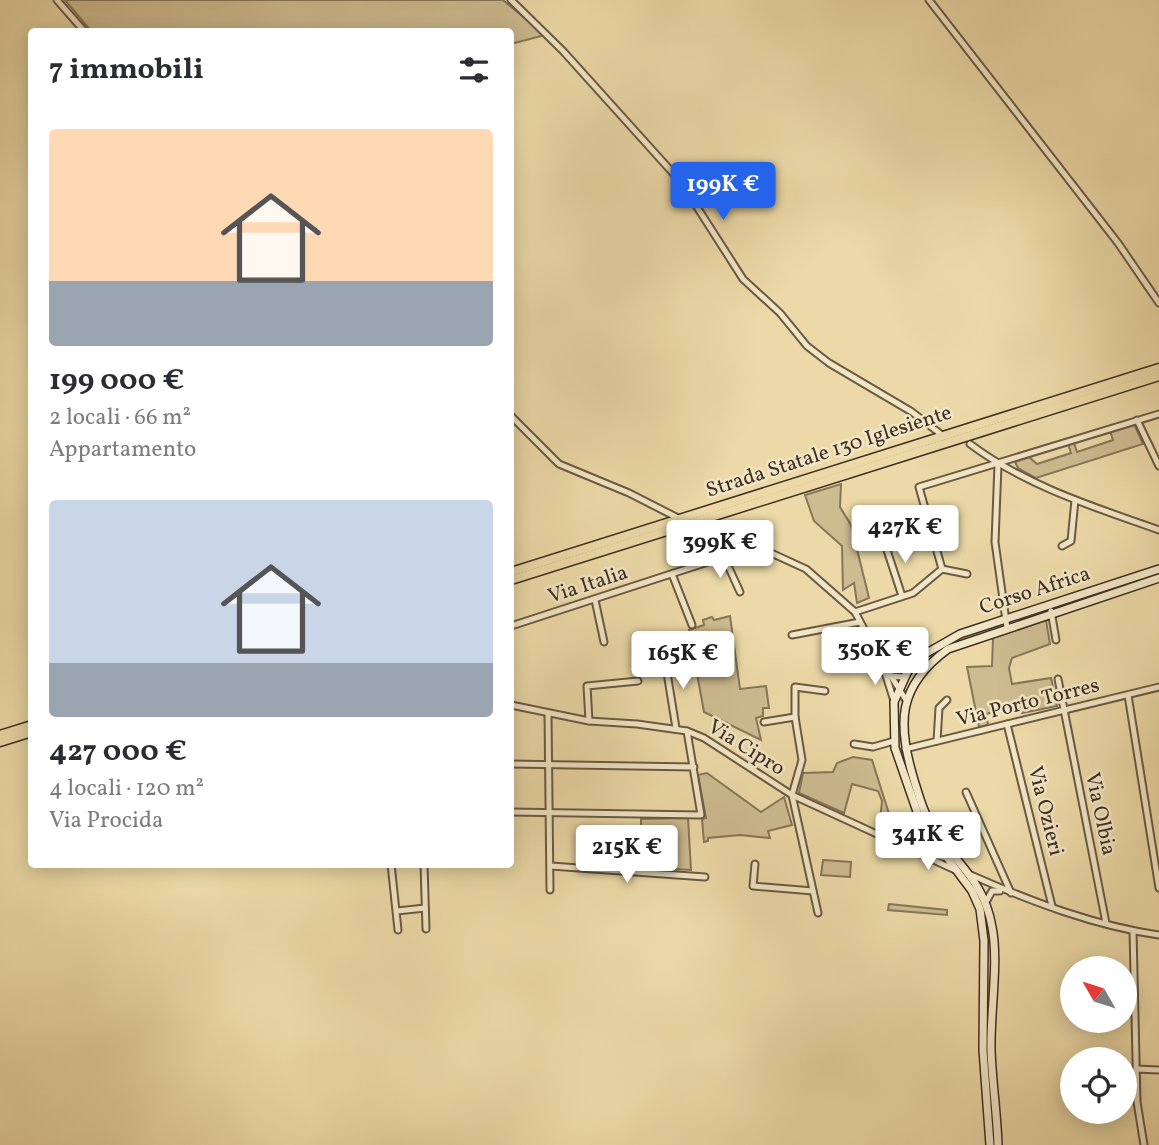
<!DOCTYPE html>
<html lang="it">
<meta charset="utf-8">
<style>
:root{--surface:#fff;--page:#f7f7f7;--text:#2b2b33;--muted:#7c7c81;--accent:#2563eb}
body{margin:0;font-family:Vollkorn,serif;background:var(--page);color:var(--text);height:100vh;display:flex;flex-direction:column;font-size:26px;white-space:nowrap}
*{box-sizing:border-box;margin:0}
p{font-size:23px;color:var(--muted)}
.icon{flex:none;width:38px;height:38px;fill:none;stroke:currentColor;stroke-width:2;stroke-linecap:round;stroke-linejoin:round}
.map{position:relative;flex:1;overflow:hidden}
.sheet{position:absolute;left:28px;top:28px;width:486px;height:840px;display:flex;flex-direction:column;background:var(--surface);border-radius:7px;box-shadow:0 4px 18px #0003}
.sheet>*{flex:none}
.needle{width:46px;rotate:309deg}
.buttons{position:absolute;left:1060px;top:956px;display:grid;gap:14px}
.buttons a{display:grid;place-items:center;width:77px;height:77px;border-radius:50%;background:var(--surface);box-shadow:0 4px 18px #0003;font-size:35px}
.price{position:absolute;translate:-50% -60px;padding:0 16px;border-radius:7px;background:#fff;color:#222;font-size:23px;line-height:46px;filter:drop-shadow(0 2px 4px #0008)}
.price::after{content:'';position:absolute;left:50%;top:42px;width:21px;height:16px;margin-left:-10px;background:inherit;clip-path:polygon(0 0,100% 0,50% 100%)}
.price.active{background:var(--accent);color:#fff}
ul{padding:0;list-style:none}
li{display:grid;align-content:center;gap:14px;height:371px;padding:0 21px}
li span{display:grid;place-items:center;height:217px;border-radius:7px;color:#555}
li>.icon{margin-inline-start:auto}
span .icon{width:126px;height:126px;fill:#fffc;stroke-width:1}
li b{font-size:30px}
h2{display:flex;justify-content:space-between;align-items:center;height:84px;padding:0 21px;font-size:30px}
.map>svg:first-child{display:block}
.green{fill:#cebc91;stroke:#86765a;stroke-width:2}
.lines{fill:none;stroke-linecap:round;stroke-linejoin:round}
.street-casing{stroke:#695a44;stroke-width:9}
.secondary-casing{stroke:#3d2f23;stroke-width:10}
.primary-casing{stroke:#3d2f23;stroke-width:11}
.street{stroke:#f3e6c6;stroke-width:5}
.secondary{stroke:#f3e6c6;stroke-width:7}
.primary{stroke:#ecd9a7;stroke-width:8}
.labels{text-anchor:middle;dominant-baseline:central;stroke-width:5;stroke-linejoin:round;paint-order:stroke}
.street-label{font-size:21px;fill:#3d2f23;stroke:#f3e6c6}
</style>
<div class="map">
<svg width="1159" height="1145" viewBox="0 0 1159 1145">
<rect width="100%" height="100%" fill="#ecd9a7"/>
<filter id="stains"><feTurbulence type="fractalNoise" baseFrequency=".00286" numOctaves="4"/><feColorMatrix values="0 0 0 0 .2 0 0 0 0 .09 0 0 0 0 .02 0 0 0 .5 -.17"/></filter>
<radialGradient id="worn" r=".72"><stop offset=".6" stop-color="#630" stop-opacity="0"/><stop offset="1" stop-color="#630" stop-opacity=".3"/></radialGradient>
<!-- green -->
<g class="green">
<polygon points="65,0 503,0 545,35 511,44 511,32 91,31"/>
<polygon points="1134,424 1143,444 1036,478 1018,468 1015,462 1029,457 1037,464 1071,453 1068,444 1074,443 1077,452 1113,440 1110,431"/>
<polygon points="841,484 840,507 851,525 869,598 857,603 854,583 843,590 842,546 814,521 805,495"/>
<polygon points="730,616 740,689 766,686 769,708 763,708 763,716 756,718 761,740 704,712 689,630 704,625 703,620 712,617 714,620"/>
<polygon points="1046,620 1050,644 1012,658 1009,668 1012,684 1051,678 1057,706 1022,713 1019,705 986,714 988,725 979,727 967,667 992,666 993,638"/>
<polygon points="853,757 872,760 896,836 879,830 882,801 878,791 852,784 844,813 799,793 803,773 833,772 837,763"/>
<polygon points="707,773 761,812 784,797 792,825 768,831 770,838 740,835 708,838 708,841 704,842 702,819 706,818 698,775"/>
<polygon points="688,818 691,870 641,867 641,819"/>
<polygon points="823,860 851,862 850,877 821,875"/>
<polygon points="889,904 947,910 947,915 888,910"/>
</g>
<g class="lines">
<defs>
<g id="street">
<polyline points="57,0 85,32"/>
<polyline points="511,0 563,51 681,182 743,279 780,313 807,346 829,363 912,412 942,435"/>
<polyline points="929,0 1118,243 1159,303"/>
<polyline points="511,416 559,464 629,493 678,518"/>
<polyline points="1137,420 1159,466"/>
<path d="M970 444C1026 486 1094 507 1159 530"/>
<polyline points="998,465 995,542 1007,628"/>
<polyline points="699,520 806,569 855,612 882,663 894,701"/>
<polyline points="884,541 902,596"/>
<polyline points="1062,546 1071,541 1075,500"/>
<polyline points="724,557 740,592"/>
<polyline points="942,569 967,574"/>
<polyline points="672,574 692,625"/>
<polyline points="595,600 604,642"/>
<polyline points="1051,611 1056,640"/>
<polyline points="855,612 913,593 942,569 919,487 1159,414"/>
<polyline points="511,626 754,547"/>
<polyline points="792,635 860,622"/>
<polyline points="668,647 663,648 676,728"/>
<polyline points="886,668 891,676 902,677 906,674"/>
<polyline points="891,676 906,700"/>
<polyline points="1058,679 1106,923"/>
<polyline points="1128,695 1159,888"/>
<polyline points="511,705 589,721 637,724 687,731 704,738 792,795 955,870"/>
<polyline points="548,713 550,890"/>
<polyline points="589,721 587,686 638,681"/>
<polyline points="764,722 795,717"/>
<polyline points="1007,724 1052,906"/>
<polyline points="937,741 939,708 947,700"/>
<polyline points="854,744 873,747 894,741"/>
<polyline points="905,749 1159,687"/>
<polyline points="511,764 694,767"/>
<polyline points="966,792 1011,893"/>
<polyline points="511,812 701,815 687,731"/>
<polyline points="916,850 926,846 923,829"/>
<polyline points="919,852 947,858"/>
<polyline points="391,864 398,930"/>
<polyline points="424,864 426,929"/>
<polyline points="755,864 753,886 813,891"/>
<polyline points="551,866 705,877"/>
<path d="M971 875C1030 901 1095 926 1159 935"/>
<polyline points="986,902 992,891 1000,891"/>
<polyline points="397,911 425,908"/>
<polyline points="818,913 792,795 802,760 795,717 795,687 825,691"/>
<polyline points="1133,931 1137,1102 1144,1145"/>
<polyline points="1136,1069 1159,1070"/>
</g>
<g id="secondary">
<polyline points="990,1145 983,1050 984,941 980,909 972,891 921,823 895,748 894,702 907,673 918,658 960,634 1159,569"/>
<path d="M998 1145C997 1113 992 1081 991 1050 990 1013 999 962 992 927 984 881 958 866 934 829 924 815 919 796 914 780 897 724 897 686 948 649L1159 578"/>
</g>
<g id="primary">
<polyline points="511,572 1159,368"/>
<polyline points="511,580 1159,376"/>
<polyline points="0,735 32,725"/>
<polyline points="0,742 32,732"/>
</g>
</defs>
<!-- street casing -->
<use href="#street" class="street-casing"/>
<!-- secondary casing -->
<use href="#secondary" class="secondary-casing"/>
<!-- primary casing -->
<use href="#primary" class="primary-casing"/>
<!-- street -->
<use href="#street" class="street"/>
<!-- secondary -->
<use href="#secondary" class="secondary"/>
<!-- primary -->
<use href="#primary" class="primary"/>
</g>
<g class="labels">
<!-- street labels -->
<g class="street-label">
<text transform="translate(829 452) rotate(-18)">Strada Statale 130 Iglesiente</text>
<text transform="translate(588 585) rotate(-18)">Via Italia</text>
<text transform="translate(1035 591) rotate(-18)">Corso Africa</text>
<text transform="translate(1028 703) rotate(-14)">Via Porto Torres</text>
<text transform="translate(746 748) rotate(32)">Via Cipro</text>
<text transform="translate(1045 811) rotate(76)">Via Ozieri</text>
<text transform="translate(1100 814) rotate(78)">Via Olbia</text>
</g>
</g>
<rect width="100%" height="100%" filter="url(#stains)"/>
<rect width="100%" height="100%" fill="url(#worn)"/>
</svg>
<div class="buttons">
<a><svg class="needle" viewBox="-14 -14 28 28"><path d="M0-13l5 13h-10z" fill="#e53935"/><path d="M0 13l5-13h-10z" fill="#7c7c81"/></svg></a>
<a><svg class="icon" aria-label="locate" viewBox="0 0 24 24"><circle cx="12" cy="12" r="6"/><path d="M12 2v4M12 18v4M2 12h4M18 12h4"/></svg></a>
</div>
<b class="price active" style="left:723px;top:222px">199K €</b>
<b class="price" style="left:905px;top:565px">427K €</b>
<b class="price" style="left:720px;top:580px">399K €</b>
<b class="price" style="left:875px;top:687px">350K €</b>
<b class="price" style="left:683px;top:691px">165K €</b>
<b class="price" style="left:928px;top:872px">341K €</b>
<b class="price" style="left:627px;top:885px">215K €</b>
<section class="sheet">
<h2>7 immobili<svg class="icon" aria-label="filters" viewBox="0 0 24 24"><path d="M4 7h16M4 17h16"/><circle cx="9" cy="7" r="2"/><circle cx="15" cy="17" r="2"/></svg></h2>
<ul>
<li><span style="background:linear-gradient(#ffd9b3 70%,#9aa5b1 0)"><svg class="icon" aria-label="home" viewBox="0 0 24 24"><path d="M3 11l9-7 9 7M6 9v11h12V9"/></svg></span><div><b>199 000 €</b><p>2 locali · 66 m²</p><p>Appartamento</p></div></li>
<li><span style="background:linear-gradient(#c9d6e8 75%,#9aa5b1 0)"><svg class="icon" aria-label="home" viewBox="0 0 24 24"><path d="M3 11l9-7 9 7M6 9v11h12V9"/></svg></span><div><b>427 000 €</b><p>4 locali · 120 m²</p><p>Via Procida</p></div></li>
</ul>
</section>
</div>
